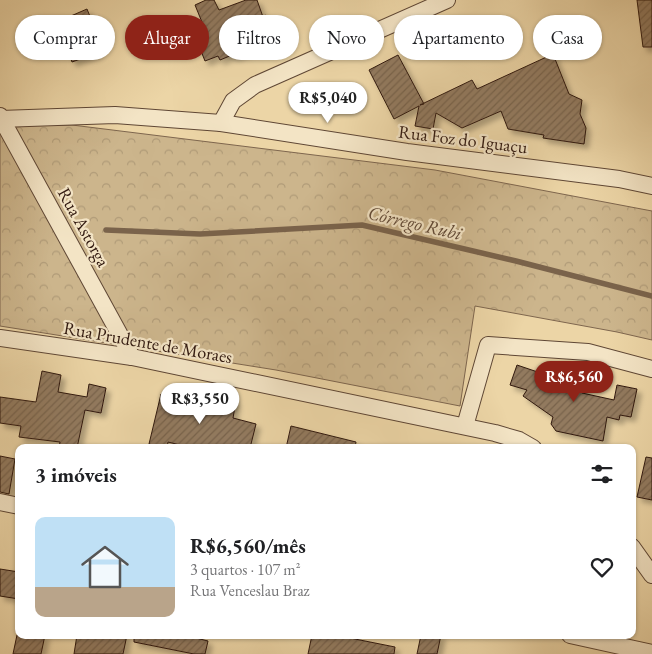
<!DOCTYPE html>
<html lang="pt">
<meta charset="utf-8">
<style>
:root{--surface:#fff;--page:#f2f2f2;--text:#202124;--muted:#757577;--accent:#8f2418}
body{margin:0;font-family:"EB Garamond",serif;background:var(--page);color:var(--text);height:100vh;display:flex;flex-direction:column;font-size:19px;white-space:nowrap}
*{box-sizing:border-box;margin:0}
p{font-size:16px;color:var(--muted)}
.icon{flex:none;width:28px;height:28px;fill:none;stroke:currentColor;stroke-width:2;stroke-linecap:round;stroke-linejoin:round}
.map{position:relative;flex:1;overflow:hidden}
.panel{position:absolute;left:15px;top:444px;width:621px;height:195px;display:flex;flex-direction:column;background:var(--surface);border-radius:10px;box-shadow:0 1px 4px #0004}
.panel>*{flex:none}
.top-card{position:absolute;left:15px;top:15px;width:622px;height:45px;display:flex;gap:10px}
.price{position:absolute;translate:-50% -42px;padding:0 11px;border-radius:18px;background:#fff;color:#222;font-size:16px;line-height:32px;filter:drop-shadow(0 1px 2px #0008)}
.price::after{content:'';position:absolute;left:50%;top:30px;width:15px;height:11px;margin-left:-8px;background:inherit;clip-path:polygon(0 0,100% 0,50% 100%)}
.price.selected{background:var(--accent);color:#fff}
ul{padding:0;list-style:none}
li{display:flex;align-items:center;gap:15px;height:125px;padding:0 20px}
li span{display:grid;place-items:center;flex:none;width:140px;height:100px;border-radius:10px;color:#555}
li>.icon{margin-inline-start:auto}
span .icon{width:60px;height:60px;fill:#fffc;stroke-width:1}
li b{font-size:21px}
h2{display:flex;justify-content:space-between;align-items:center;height:60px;padding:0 20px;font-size:21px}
.pill{padding:0 18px;border-radius:22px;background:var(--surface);box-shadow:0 1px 4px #0004;font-size:18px;line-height:45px}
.pill.selected{background:var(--accent);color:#fff}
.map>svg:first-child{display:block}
.park{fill:url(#park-crowns);stroke:#7e664e}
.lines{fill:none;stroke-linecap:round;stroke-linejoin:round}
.stream{stroke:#7a634b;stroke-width:5.5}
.building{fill:url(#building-hatch);stroke:#30180f;filter:url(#shadow)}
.minor-casing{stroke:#5f4735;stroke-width:18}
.minor{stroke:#f3e4c5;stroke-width:16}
.labels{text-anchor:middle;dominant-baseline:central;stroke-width:4.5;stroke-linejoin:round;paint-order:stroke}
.street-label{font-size:18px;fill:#30180f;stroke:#f3e4c5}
.water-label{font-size:19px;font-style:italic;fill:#624a37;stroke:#f3e4c5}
</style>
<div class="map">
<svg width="652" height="654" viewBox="0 0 652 654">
<defs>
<pattern id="park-crowns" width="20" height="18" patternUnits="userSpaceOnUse" patternTransform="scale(1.25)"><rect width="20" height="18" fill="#ccb58c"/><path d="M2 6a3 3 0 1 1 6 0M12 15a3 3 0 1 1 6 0" fill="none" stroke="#b09b78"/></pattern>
<pattern id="building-hatch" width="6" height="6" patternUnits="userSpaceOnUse" patternTransform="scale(1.25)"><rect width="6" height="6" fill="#927a5e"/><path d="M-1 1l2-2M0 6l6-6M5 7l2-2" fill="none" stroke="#78634c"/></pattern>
<filter id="shadow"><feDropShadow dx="4.5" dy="4.5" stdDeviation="2.5" flood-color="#0004"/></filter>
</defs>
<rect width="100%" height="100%" fill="#ecd5a6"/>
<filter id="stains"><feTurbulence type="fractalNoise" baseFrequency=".004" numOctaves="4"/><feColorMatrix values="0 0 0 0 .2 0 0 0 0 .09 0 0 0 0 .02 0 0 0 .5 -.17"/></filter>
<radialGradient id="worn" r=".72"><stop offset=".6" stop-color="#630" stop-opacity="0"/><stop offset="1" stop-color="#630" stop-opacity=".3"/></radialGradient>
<!-- park -->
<polygon class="park" points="72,125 435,170 652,211 652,340 617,332 475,306 460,406 276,370 0,326 0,126"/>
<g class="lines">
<!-- stream -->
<polyline class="stream" points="106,230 200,234 362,225 516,261 652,296"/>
</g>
<!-- building -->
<g class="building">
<polygon points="206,0 214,0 219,10 246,0 257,0 263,17 266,15 276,39 257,48 233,57 232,55 220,60 218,56 205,61 195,36 206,32 195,5"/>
<polygon points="637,0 652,0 652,47 643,47"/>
<polygon points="87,9 99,39 92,42 97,53 72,62 57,22"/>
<polygon points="553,54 569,94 582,100 580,114 586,128 584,144 543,138 544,135 508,129 501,111 462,128 436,113 433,129 415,126 419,106 394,119 369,70 398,55 424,104 420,105 472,80 477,89"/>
<polygon points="517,365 564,381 565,374 585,378 582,393 614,400 617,385 637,389 631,417 620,415 619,420 607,417 603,441 556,431 551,424 553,417 523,396 527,390 510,385"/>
<polygon points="42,371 61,375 58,392 87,397 89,384 106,388 101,413 85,410 77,448 59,448 60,442 19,437 21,426 0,423 0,397 36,402"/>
<polygon points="161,394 213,406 215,396 236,401 233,418 256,424 250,448 192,448 168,442 167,448 163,448 149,444"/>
<polygon points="291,426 356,442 355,448 286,448"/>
<polygon points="0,456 15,459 9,494 0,492"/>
<polygon points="646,457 652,458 652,500 637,497"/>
<polygon points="0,569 19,572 19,599 0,596"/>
<polygon points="17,635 45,635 41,654 13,654"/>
<polygon points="77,635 127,635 123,654 74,654"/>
<polygon points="134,635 184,635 208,641 205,654 194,654 134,642"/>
<polygon points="312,635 335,635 395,647 394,654 308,654"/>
<polygon points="421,635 441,635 437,654 417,654"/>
</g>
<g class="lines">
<defs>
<g id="minor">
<polyline points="0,116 132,357"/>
<polyline points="0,119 115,115 221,123 407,152 619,179 652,186"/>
<polyline points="221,123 233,101 255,85 447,0"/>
<polyline points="0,338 132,357 495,433 519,440 533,448"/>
<polyline points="465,426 488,345 588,352 652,369"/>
<polyline points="0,502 19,506"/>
<polyline points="632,547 652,575"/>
<polyline points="570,635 652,653"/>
</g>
</defs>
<!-- minor casing -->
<use href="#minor" class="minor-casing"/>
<!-- minor -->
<use href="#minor" class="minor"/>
</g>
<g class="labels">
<!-- street labels -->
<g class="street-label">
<text transform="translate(463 139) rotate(7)">Rua Foz do Iguaçu</text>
<text transform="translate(84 227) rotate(61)">Rua Astorga</text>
<text transform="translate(148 342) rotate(10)">Rua Prudente de Moraes</text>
</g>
<!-- water labels -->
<g class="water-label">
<text transform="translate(415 223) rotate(13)">Córrego Rubi</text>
</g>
</g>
<rect width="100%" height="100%" filter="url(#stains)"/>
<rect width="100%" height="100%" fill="url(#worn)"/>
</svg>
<b class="price" style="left:328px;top:124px">R$5,040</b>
<b class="price selected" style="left:574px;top:403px">R$6,560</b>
<b class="price" style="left:200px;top:425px">R$3,550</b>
<div class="top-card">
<a class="pill">Comprar</a>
<a class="pill selected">Alugar</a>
<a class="pill">Filtros</a>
<a class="pill">Novo</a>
<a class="pill">Apartamento</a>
<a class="pill">Casa</a>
</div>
<section class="panel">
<h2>3 imóveis<svg class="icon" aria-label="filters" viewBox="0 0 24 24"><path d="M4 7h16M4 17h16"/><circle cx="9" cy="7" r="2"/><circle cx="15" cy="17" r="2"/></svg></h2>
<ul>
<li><span style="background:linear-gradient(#bfe0f5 70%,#b9a48a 0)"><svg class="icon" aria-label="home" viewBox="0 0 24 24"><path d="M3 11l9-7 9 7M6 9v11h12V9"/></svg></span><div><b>R$6,560/mês</b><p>3 quartos · 107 m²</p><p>Rua Venceslau Braz</p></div><svg class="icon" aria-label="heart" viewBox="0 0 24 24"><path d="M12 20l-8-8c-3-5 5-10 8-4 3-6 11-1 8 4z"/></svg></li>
</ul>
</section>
</div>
